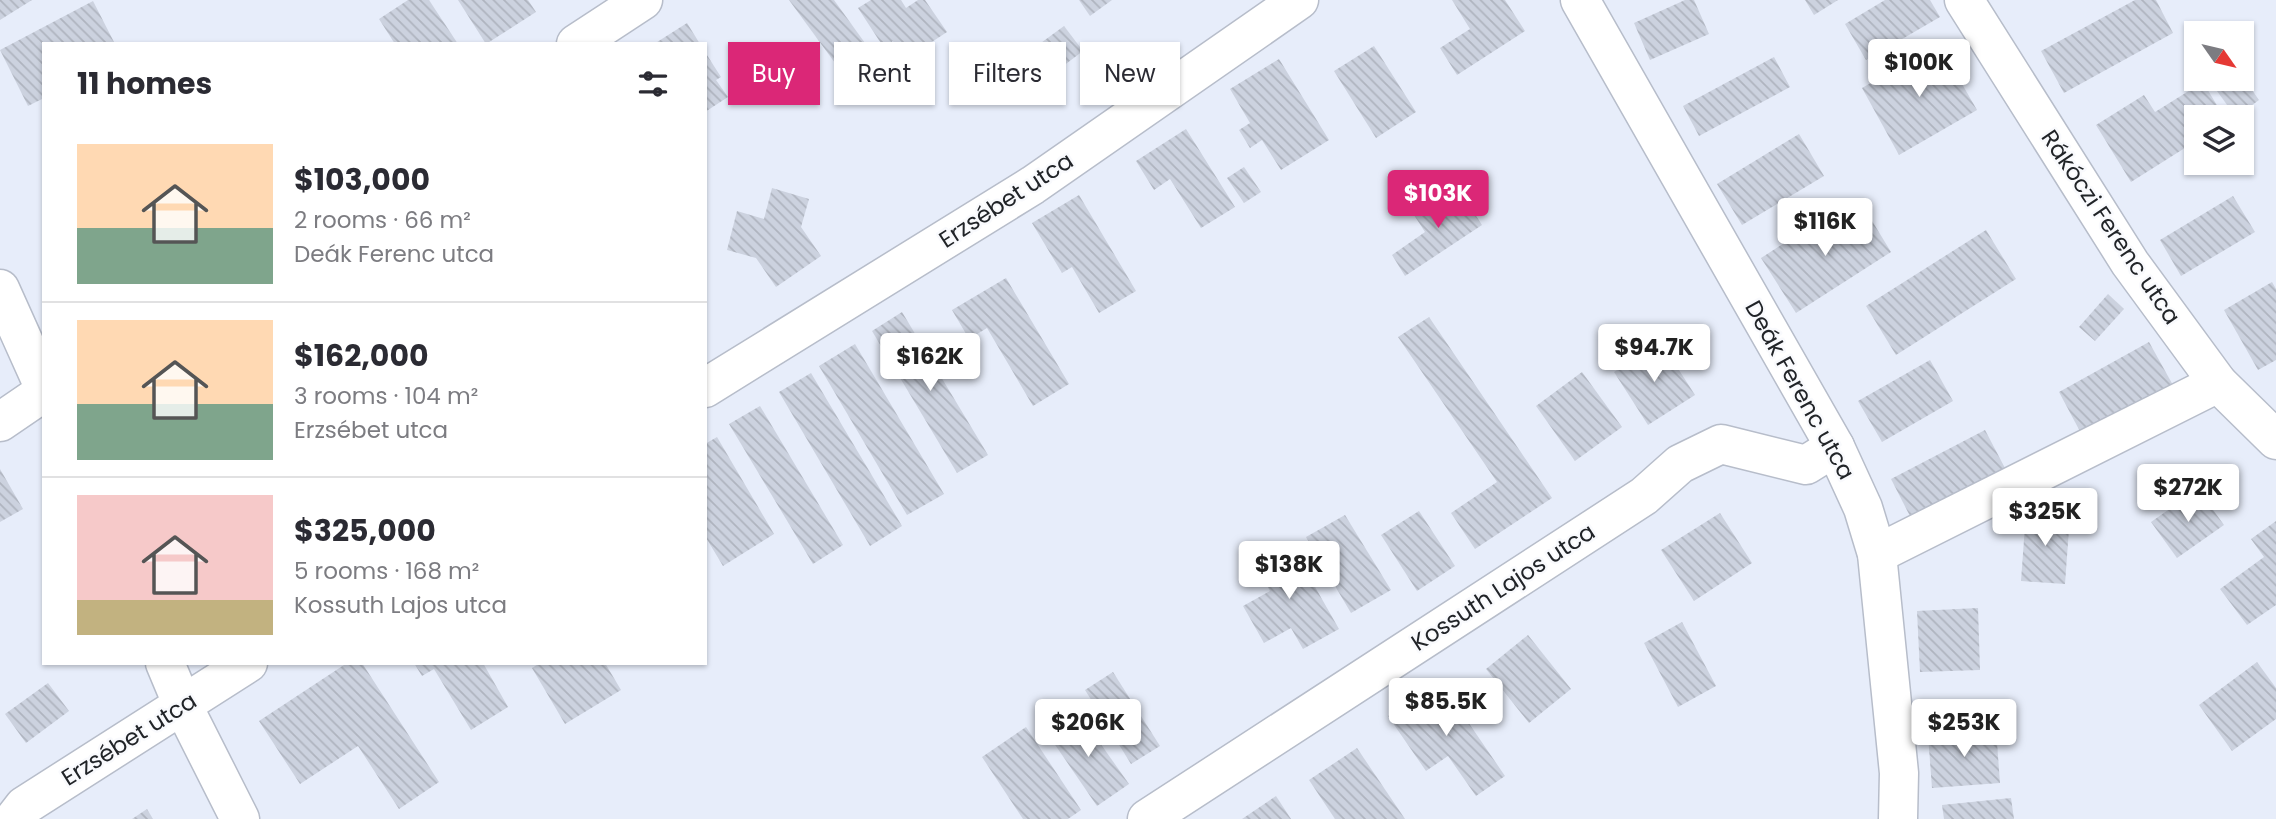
<!DOCTYPE html>
<meta charset="utf-8">
<style>
:root{--surface:#fff;--page:#f2f2f3;--text:#2b2b33;--muted:#7c7c81;--line:#e1e1e2;--accent:#db2777}
body{margin:0;font-family:Poppins,sans-serif;background:var(--page);color:var(--text);height:100vh;display:flex;flex-direction:column;font-size:26px;white-space:nowrap}
*{box-sizing:border-box;margin:0}
p{font-size:23px;color:var(--muted)}
.icon{flex:none;width:38px;height:38px;fill:none;stroke:currentColor;stroke-width:2;stroke-linecap:round;stroke-linejoin:round}
.map{position:relative;flex:1;overflow:hidden}
.sheet{position:absolute;left:42px;top:42px;width:665px;height:623px;display:flex;flex-direction:column;background:var(--surface);border-radius:0px;box-shadow:0 2px 5px #0004}
.sheet>*{flex:none}
.top-card{position:absolute;left:728px;top:42px;width:665px;height:63px;display:flex;gap:14px}
.needle{width:46px;rotate:124deg}
.controls{position:absolute;left:2184px;top:21px;display:grid;gap:14px}
.controls a{display:grid;place-items:center;width:70px;height:70px;border-radius:0px;background:var(--surface);box-shadow:0 2px 5px #0004;font-size:35px}
.price{position:absolute;translate:-50% -60px;padding:0 16px;border-radius:7px;background:#fff;color:#222;font-size:23px;line-height:46px;filter:drop-shadow(0 2px 4px #0008)}
.price::after{content:'';position:absolute;left:50%;top:42px;width:21px;height:16px;margin-left:-10px;background:inherit;clip-path:polygon(0 0,100% 0,50% 100%)}
.price.selected{background:var(--accent);color:#fff}
ul{padding:0;list-style:none}
li{display:flex;align-items:center;gap:21px;height:175px;padding:0 35px}
li+li{border-top:2px solid var(--line)}
li span{display:grid;place-items:center;flex:none;width:196px;height:140px;border-radius:0px;color:#555}
li>.icon{margin-inline-start:auto}
span .icon{width:84px;height:84px;fill:#fffc;stroke-width:1}
li b{font-size:30px}
h2{display:flex;justify-content:space-between;align-items:center;height:84px;padding:0 35px;font-size:30px}
.chip{padding:0 24px;border-radius:0px;background:var(--surface);box-shadow:0 2px 5px #0004;font-size:24px;line-height:63px}
.chip.selected{background:var(--accent);color:#fff}
.map>svg:first-child{display:block}
.building{fill:url(#building-back-hatch)}
.lines{fill:none;stroke-linecap:round;stroke-linejoin:round}
.minor-casing{stroke:#b7bdca;stroke-width:41}
.minor{stroke:#fff;stroke-width:38}
.labels{text-anchor:middle;dominant-baseline:central;stroke-width:5;stroke-linejoin:round;paint-order:stroke}
.street-label{font-size:23px;fill:#212428;stroke:#f9fafd}
</style>
<div class="map">
<svg width="2276" height="819" viewBox="0 0 2276 819">
<defs>
<pattern id="building-back-hatch" width="6" height="6" patternUnits="userSpaceOnUse" patternTransform="scale(1.75)"><rect width="6" height="6" fill="#ccd2df"/><path d="M-1 5l2 2M0 0l6 6M5-1l2 2" fill="none" stroke="#afb4bf"/></pattern>
</defs>
<rect width="100%" height="100%" fill="#e7edfa"/>
<!-- building -->
<g class="building">
<polygon points="0,0 32,0 0,20"/>
<polygon points="408,0 429,0 458,44 395,44 379,19"/>
<polygon points="458,0 528,0 536,12 486,44"/>
<polygon points="789,0 834,0 883,68 854,89"/>
<polygon points="871,0 901,0 906,8 918,0 925,0 947,32 906,59 893,41 884,48 858,8"/>
<polygon points="1079,0 1112,0 1090,16"/>
<polygon points="1452,0 1505,0 1525,31 1457,75 1440,48 1470,29"/>
<polygon points="1685,0 1694,0 1709,34 1650,60 1634,23"/>
<polygon points="1805,0 1838,0 1814,15"/>
<polygon points="1885,0 1930,0 1940,17 1866,60 1845,24"/>
<polygon points="2135,0 2156,0 2173,33 2064,93 2041,51"/>
<polygon points="93,1 115,44 44,44 44,98 28,106 0,50"/>
<polygon points="687,23 700,44 654,44"/>
<polygon points="1064,26 1083,51 1038,85 1019,59"/>
<polygon points="1939,44 1977,110 1899,155 1862,88"/>
<polygon points="1374,46 1416,112 1376,138 1334,71"/>
<polygon points="705,52 721,77 716,80 728,97 705,112"/>
<polygon points="1774,57 1790,87 1699,136 1683,106"/>
<polygon points="1279,59 1329,140 1281,170 1262,140 1250,148 1239,130 1250,123 1230,89"/>
<polygon points="2242,76 2259,100 2236,117 2214,87 2225,79 2242,79"/>
<polygon points="2203,82 2224,117 2196,117 2196,141 2131,182 2096,125 2144,95 2155,112"/>
<polygon points="1186,129 1235,207 1201,228 1170,179 1154,190 1136,161"/>
<polygon points="1799,134 1824,176 1742,225 1717,184"/>
<polygon points="1244,167 1261,192 1244,203 1227,178"/>
<polygon points="1457,187 1482,225 1405,276 1392,255 1425,232 1414,215"/>
<polygon points="772,188 809,199 801,227 821,256 776,287 756,258 727,250 737,211 764,219"/>
<polygon points="1079,195 1136,291 1099,313 1072,267 1062,273 1032,223"/>
<polygon points="2233,196 2255,232 2181,276 2160,240"/>
<polygon points="1863,206 1891,252 1796,313 1761,258 1811,226 1817,236"/>
<polygon points="1986,230 2016,279 1896,355 1866,306"/>
<polygon points="1006,278 1069,384 1033,406 987,328 969,339 952,310"/>
<polygon points="2272,282 2276,289 2276,360 2258,370 2224,310"/>
<polygon points="2108,294 2124,309 2095,341 2079,327"/>
<polygon points="902,312 988,455 957,473 872,331"/>
<polygon points="1429,317 1552,498 1475,549 1451,513 1497,482 1398,337"/>
<polygon points="1661,342 1695,395 1648,425 1614,372"/>
<polygon points="2149,342 2174,387 2083,437 2059,392"/>
<polygon points="855,344 944,494 907,515 819,366"/>
<polygon points="1930,360 1953,401 1882,442 1858,401"/>
<polygon points="1582,372 1622,427 1575,461 1536,406"/>
<polygon points="811,373 902,526 870,546 779,392"/>
<polygon points="760,406 843,545 813,564 729,424"/>
<polygon points="1985,430 2006,470 1912,520 1891,479"/>
<polygon points="717,437 774,534 723,566 705,536 705,444"/>
<polygon points="0,469 23,509 0,522"/>
<polygon points="2198,489 2224,525 2177,558 2151,522"/>
<polygon points="1419,511 1455,566 1417,591 1381,535"/>
<polygon points="2026,512 2070,515 2065,584 2021,581"/>
<polygon points="1720,513 1752,563 1694,601 1661,550"/>
<polygon points="1345,515 1391,590 1351,613 1306,537"/>
<polygon points="2276,521 2276,605 2247,625 2220,589 2264,557 2251,539"/>
<polygon points="1290,543 1339,629 1303,649 1291,628 1264,643 1243,606 1270,591 1255,564"/>
<polygon points="1978,608 1980,670 1920,672 1917,611"/>
<polygon points="1682,622 1716,686 1678,707 1644,643"/>
<polygon points="1528,635 1571,689 1529,723 1486,669"/>
<polygon points="2257,662 2276,688 2276,719 2232,751 2199,705"/>
<polygon points="347,663 362,663 439,782 399,809 358,746 300,784 259,721"/>
<polygon points="414,663 483,663 508,707 471,730 434,669 422,676"/>
<polygon points="540,663 605,663 621,690 565,724 532,668"/>
<polygon points="1113,672 1160,746 1131,764 1085,690"/>
<polygon points="1440,681 1505,776 1476,796 1448,756 1426,771 1388,716"/>
<polygon points="48,683 69,711 26,743 5,714"/>
<polygon points="1078,712 1129,784 1097,806 1047,733"/>
<polygon points="1026,727 1081,810 1068,819 1023,819 982,757"/>
<polygon points="1996,729 2000,783 1932,788 1928,735"/>
<polygon points="1357,748 1405,819 1335,819 1309,780"/>
<polygon points="1276,796 1291,819 1242,819"/>
<polygon points="2011,798 2014,819 1944,819 1942,805"/>
<polygon points="147,809 153,819 132,819"/>
</g>
<g class="lines">
<defs>
<g id="minor">
<polyline points="1580,0 1835,447 1863,508 1877,554 1899,773 1898,819"/>
<polyline points="1964,0 2130,263 2218,383 2276,440"/>
<polyline points="576,44 643,0"/>
<polyline points="0,289 44,387"/>
<polyline points="705,388 1033,185 1299,0"/>
<polyline points="0,422 44,392"/>
<polyline points="1877,554 2218,383"/>
<polyline points="165,663 183,706 240,819"/>
<polyline points="14,819 24,806 248,663"/>
<polyline points="1147,819 1644,496 1680,464 1721,444 1806,465 1835,447"/>
</g>
</defs>
<!-- minor casing -->
<use href="#minor" class="minor-casing"/>
<!-- minor -->
<use href="#minor" class="minor"/>
</g>
<g class="labels">
<!-- street labels -->
<g class="street-label">
<text transform="translate(1006 200) rotate(-33)">Erzsébet utca</text>
<text transform="translate(2111 227) rotate(56)">Rákóczi Ferenc utca</text>
<text transform="translate(1800 390) rotate(61)">Deák Ferenc utca</text>
<text transform="translate(1503 587) rotate(-33)">Kossuth Lajos utca</text>
<text transform="translate(129 739) rotate(-32)">Erzsébet utca</text>
</g>
</g>
</svg>
<div class="controls">
<a><svg class="needle" viewBox="-14 -14 28 28"><path d="M0-13l5 13h-10z" fill="#e53935"/><path d="M0 13l5-13h-10z" fill="#7c7c81"/></svg></a>
<a><svg class="icon" aria-label="layers" viewBox="0 0 24 24"><path d="M12 4l9 5-9 5-9-5zM3 14l9 5 9-5"/></svg></a>
</div>
<b class="price" style="left:1919px;top:99px">$100K</b>
<b class="price selected" style="left:1438px;top:230px">$103K</b>
<b class="price" style="left:1825px;top:258px">$116K</b>
<b class="price" style="left:1654px;top:384px">$94.7K</b>
<b class="price" style="left:930px;top:393px">$162K</b>
<b class="price" style="left:2188px;top:524px">$272K</b>
<b class="price" style="left:2045px;top:548px">$325K</b>
<b class="price" style="left:1289px;top:601px">$138K</b>
<b class="price" style="left:1446px;top:738px">$85.5K</b>
<b class="price" style="left:1088px;top:759px">$206K</b>
<b class="price" style="left:1964px;top:759px">$253K</b>
<div class="top-card">
<a class="chip selected">Buy</a>
<a class="chip">Rent</a>
<a class="chip">Filters</a>
<a class="chip">New</a>
</div>
<section class="sheet">
<h2>11 homes<svg class="icon" aria-label="filters" viewBox="0 0 24 24"><path d="M4 7h16M4 17h16"/><circle cx="9" cy="7" r="2"/><circle cx="15" cy="17" r="2"/></svg></h2>
<ul>
<li><span style="background:linear-gradient(#ffd9b3 60%,#7fa58c 0)"><svg class="icon" aria-label="home" viewBox="0 0 24 24"><path d="M3 11l9-7 9 7M6 9v11h12V9"/></svg></span><div><b>$103,000</b><p>2 rooms · 66 m²</p><p>Deák Ferenc utca</p></div></li>
<li><span style="background:linear-gradient(#ffd9b3 60%,#7fa58c 0)"><svg class="icon" aria-label="home" viewBox="0 0 24 24"><path d="M3 11l9-7 9 7M6 9v11h12V9"/></svg></span><div><b>$162,000</b><p>3 rooms · 104 m²</p><p>Erzsébet utca</p></div></li>
<li><span style="background:linear-gradient(#f6c9c9 75%,#c2b280 0)"><svg class="icon" aria-label="home" viewBox="0 0 24 24"><path d="M3 11l9-7 9 7M6 9v11h12V9"/></svg></span><div><b>$325,000</b><p>5 rooms · 168 m²</p><p>Kossuth Lajos utca</p></div></li>
</ul>
</section>
</div>
